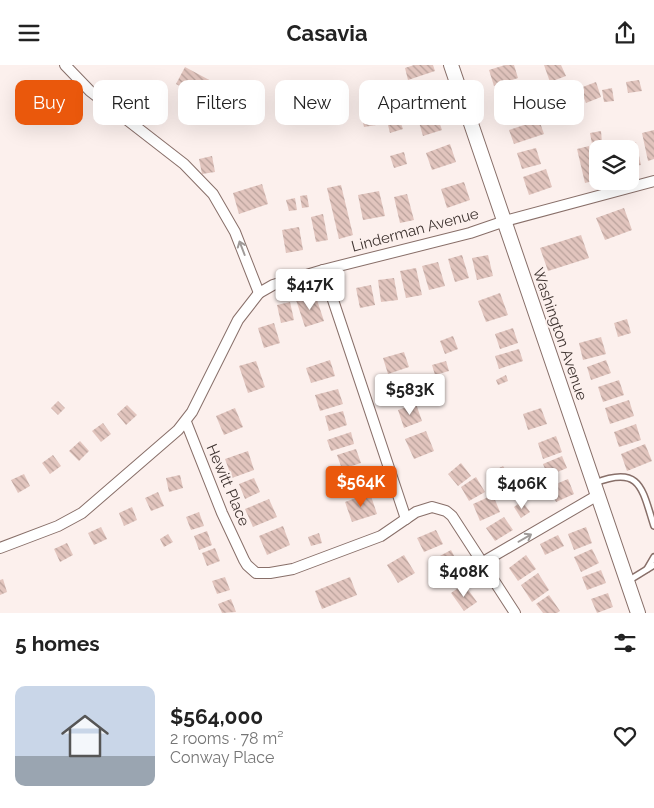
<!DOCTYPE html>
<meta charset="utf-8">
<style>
:root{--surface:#fff;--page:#f2f2f2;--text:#222;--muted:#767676;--line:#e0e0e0;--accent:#ea580c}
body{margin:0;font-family:Raleway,sans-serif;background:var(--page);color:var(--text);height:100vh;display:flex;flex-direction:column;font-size:19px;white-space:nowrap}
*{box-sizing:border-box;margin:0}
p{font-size:16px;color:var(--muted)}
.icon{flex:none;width:28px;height:28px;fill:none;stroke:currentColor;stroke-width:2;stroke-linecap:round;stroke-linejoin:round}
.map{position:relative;height:548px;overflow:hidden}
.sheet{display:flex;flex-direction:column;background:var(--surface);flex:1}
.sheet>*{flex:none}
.top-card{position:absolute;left:15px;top:15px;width:625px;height:45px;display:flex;gap:10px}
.buttons{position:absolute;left:589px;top:75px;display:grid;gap:10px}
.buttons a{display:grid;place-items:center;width:50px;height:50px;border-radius:10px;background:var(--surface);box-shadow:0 5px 20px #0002;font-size:25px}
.price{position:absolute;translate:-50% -42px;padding:0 11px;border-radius:5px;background:#fff;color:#222;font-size:16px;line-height:32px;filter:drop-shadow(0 1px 2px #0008)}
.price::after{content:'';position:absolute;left:50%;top:30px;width:15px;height:11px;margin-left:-8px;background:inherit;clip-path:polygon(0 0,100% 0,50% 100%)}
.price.current{background:var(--accent);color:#fff}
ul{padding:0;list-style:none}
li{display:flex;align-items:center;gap:15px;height:125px;padding:0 15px}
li+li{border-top:1px solid var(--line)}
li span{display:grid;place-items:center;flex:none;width:140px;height:100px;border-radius:10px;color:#555}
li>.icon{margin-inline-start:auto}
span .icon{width:60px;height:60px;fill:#fffc;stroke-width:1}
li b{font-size:21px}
h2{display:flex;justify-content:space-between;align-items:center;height:60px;padding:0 15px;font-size:21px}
.chip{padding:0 18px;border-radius:10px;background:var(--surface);box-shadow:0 5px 20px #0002;font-size:18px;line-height:45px}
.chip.current{background:var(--accent);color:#fff}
header{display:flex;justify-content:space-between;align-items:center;height:65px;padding:0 15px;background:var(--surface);font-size:22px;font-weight:700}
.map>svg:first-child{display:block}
.building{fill:url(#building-back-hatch)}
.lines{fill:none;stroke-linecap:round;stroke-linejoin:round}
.service-casing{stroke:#886f69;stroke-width:8}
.minor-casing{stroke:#886f69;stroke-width:12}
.secondary-casing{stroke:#886f69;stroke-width:16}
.service{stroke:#fff;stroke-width:5}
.minor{stroke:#fff;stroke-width:10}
.secondary{stroke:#fff;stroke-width:14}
.oneway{stroke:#9f9a98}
.labels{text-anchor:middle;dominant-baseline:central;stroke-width:4;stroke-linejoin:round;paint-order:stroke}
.street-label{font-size:15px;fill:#3f3431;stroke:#fcf0ed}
</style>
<header><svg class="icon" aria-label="menu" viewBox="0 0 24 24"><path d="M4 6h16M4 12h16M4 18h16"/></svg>Casavia<svg class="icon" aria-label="share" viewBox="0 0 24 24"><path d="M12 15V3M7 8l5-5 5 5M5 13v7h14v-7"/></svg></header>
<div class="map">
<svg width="654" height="548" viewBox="0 0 654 548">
<defs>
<pattern id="building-back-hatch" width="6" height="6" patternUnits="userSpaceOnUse" patternTransform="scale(1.25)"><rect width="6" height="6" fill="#e2c5be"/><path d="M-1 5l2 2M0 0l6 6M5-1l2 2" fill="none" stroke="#b9a19b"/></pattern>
</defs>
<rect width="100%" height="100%" fill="#fcf0ed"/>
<!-- building -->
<g class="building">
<polygon points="414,0 433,0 435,6 408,15 405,3"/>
<polygon points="505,0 514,0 518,13 494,21 489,5"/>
<polygon points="544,0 561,0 566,11 550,17"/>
<polygon points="185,2 241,32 232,49 176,19"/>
<polygon points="639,15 642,26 628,28 626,17"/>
<polygon points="596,17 601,32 586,38 580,23"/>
<polygon points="545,22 549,34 536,38 532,27"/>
<polygon points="612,23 614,36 604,37 602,25"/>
<polygon points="432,24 438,40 412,49 406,34"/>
<polygon points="512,25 518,40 502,47 495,32"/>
<polygon points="436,48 442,65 423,71 418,54"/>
<polygon points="374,50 376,60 364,62 362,53"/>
<polygon points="539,55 544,69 514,79 509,65"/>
<polygon points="400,56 403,64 390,68 388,60"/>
<polygon points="654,65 654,94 648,96 642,68"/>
<polygon points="601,66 602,78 592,79 590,68"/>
<polygon points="636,77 641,100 630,102 630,84 622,84 621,79"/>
<polygon points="450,79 456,97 432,105 426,88"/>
<polygon points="589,81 598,115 585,118 577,84"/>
<polygon points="536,83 541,99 522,104 517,88"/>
<polygon points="404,87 407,99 394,103 390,91"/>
<polygon points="212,91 215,107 202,109 199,94"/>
<polygon points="546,104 552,122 529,130 523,112"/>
<polygon points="464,117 470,135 447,143 441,124"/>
<polygon points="262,119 268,139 239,149 233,128"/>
<polygon points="341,120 353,170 339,174 327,123"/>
<polygon points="379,126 385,151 363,155 358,130"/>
<polygon points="407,129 414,155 400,158 394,132"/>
<polygon points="307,130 309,142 302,143 300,131"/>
<polygon points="295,133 297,145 289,146 286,135"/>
<polygon points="624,143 632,165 605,175 596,153"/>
<polygon points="323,149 328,175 316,177 311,152"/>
<polygon points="299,162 303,185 286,188 282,165"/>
<polygon points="581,170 589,193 548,206 540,183"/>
<polygon points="462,190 469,213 455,217 448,194"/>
<polygon points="488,190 493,211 477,215 472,193"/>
<polygon points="438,197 445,221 429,225 422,201"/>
<polygon points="416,203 422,230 406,233 400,206"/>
<polygon points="394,213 398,235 381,237 378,215"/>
<polygon points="371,220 375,240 360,243 356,223"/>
<polygon points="500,228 508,250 486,257 478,236"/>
<polygon points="315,229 324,256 305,262 296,235"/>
<polygon points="290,237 294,255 281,258 277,240"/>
<polygon points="627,254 631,268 618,272 614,258"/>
<polygon points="274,258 280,278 264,283 258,263"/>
<polygon points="513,263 518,278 500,284 495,269"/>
<polygon points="453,271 458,284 445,289 440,276"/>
<polygon points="601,272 606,289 583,295 579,278"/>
<polygon points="519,284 523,296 499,304 495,291"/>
<polygon points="404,287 409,302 388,309 383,293"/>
<polygon points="330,295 335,311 311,318 306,303"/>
<polygon points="606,295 611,308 591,315 587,302"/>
<polygon points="256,296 265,322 248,328 239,301"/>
<polygon points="446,296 449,306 435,310 432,300"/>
<polygon points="506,310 508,316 498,320 496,315"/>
<polygon points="619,315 624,330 603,337 598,322"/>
<polygon points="413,316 416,329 399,333 396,321"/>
<polygon points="338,324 343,339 320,346 315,330"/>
<polygon points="629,335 634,351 610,359 605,343"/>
<polygon points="58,336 65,343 58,350 51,343"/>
<polygon points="416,339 422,356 404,363 398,345"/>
<polygon points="127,340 137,350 126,360 117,349"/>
<polygon points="235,343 243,362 224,370 216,351"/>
<polygon points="541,343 547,359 528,365 523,349"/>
<polygon points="343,346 347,360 329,366 325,351"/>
<polygon points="103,358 111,369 101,377 92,366"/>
<polygon points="636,359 641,375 619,382 614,367"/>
<polygon points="426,366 434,386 414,394 405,374"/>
<polygon points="351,367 354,379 331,386 327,375"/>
<polygon points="556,371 562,387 543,394 538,378"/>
<polygon points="80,376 89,386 79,396 69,386"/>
<polygon points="645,379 652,396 627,406 621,389"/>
<polygon points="356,384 361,398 342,404 337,390"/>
<polygon points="248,386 254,405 232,413 225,394"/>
<polygon points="53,390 61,401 50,409 42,398"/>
<polygon points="562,391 567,403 548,411 543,399"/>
<polygon points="461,398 471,411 458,421 448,409"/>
<polygon points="503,401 511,413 500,419 492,407"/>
<polygon points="363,406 368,424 342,431 338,413"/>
<polygon points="24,409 30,421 18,428 11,415"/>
<polygon points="180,410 183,423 169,427 166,413"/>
<polygon points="476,412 485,427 469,436 461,422"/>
<polygon points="254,413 260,427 245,434 239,419"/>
<polygon points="568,414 574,429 556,437 549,422"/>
<polygon points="158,427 164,441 151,446 145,433"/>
<polygon points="370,428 377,449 352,457 345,437"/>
<polygon points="493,430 500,447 480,456 473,439"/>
<polygon points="269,434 277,452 253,462 245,444"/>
<polygon points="522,436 530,447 521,453 514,442"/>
<polygon points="132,442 137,455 124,461 119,448"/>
<polygon points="199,447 204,461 191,465 186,452"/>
<polygon points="504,452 513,465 495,476 486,463"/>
<polygon points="283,461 290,480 267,490 259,471"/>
<polygon points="101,462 107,474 94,480 88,468"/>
<polygon points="586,462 592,478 574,485 568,469"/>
<polygon points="436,465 443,479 424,487 417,473"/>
<polygon points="207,466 212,480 199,485 194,471"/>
<polygon points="319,468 322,478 311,481 308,472"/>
<polygon points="168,469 173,477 164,482 160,474"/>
<polygon points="558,470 564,481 545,490 540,479"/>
<polygon points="67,478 73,490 60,497 54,484"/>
<polygon points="215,483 220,496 207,501 202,488"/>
<polygon points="592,484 599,498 581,507 574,492"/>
<polygon points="451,485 462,506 447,514 436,493"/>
<polygon points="404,490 415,508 398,518 387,500"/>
<polygon points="526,490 536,504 518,516 509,503"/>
<polygon points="601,505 606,518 587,525 582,512"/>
<polygon points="538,508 549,525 532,537 521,520"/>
<polygon points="225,512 230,525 217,529 212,516"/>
<polygon points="350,512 357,530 322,544 315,526"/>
<polygon points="3,514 7,527 0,530 0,515"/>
<polygon points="464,519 477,537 464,546 451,528"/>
<polygon points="608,528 613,542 597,548 591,534"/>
<polygon points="549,530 560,546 557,548 543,548 536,539"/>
<polygon points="231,534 236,547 222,548 218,539"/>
</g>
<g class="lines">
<defs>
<g id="service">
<path d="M595 418C641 400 642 424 654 461"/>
<polyline points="647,504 654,492"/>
<polyline points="628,516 654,500"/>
</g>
<g id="minor">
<polyline points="65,0 90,26 184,99 213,129 235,167 259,228"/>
<polyline points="323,205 406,454"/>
<polyline points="186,357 222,448 244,495 247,500 256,508 270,508 293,504 381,471 416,447 432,442 446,446 452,451 515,548"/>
<polyline points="0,483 58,461 82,448 178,365 192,347 238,255 259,228 273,220 323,205 470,168 505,156 654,116"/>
<polyline points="483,497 598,430"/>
</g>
<polyline id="secondary" points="451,0 638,548"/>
</defs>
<!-- service casing -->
<use href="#service" class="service-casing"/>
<!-- minor casing -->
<use href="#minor" class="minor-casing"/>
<!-- secondary casing -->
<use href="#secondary" class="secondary-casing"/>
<!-- service -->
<use href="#service" class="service"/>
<!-- minor -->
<use href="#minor" class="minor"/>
<!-- secondary -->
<use href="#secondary" class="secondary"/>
</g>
<!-- one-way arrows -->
<defs><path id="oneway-shaft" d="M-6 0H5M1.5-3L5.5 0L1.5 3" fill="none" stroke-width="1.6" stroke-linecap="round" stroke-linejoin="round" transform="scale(1.25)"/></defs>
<g class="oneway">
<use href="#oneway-shaft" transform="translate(242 183) rotate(-111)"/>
<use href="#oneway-shaft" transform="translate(525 473) rotate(-30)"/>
</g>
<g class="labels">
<!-- street labels -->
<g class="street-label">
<text transform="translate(415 165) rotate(-15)">Linderman Avenue</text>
<text transform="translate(560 269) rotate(71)">Washington Avenue</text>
<text transform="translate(228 420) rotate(67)">Hewitt Place</text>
</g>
</g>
</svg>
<div class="buttons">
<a><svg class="icon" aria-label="layers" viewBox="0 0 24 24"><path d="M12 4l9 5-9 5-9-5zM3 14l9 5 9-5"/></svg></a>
</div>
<b class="price" style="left:310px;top:246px">$417K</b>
<b class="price" style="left:410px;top:351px">$583K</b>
<b class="price current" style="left:361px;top:443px">$564K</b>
<b class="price" style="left:522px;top:445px">$406K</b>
<b class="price" style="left:464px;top:533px">$408K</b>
<div class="top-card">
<a class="chip current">Buy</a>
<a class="chip">Rent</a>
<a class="chip">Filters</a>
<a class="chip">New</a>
<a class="chip">Apartment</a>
<a class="chip">House</a>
</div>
</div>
<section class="sheet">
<h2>5 homes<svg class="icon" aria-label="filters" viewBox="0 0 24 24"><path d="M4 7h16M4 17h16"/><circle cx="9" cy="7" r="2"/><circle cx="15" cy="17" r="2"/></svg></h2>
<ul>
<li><span style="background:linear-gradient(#c9d6e8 70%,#9aa5b1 0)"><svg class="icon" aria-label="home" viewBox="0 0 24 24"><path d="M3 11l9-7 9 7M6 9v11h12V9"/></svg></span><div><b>$564,000</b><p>2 rooms · 78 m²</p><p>Conway Place</p></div><svg class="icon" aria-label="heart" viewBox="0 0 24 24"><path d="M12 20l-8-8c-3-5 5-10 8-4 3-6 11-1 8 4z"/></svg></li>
</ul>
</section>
